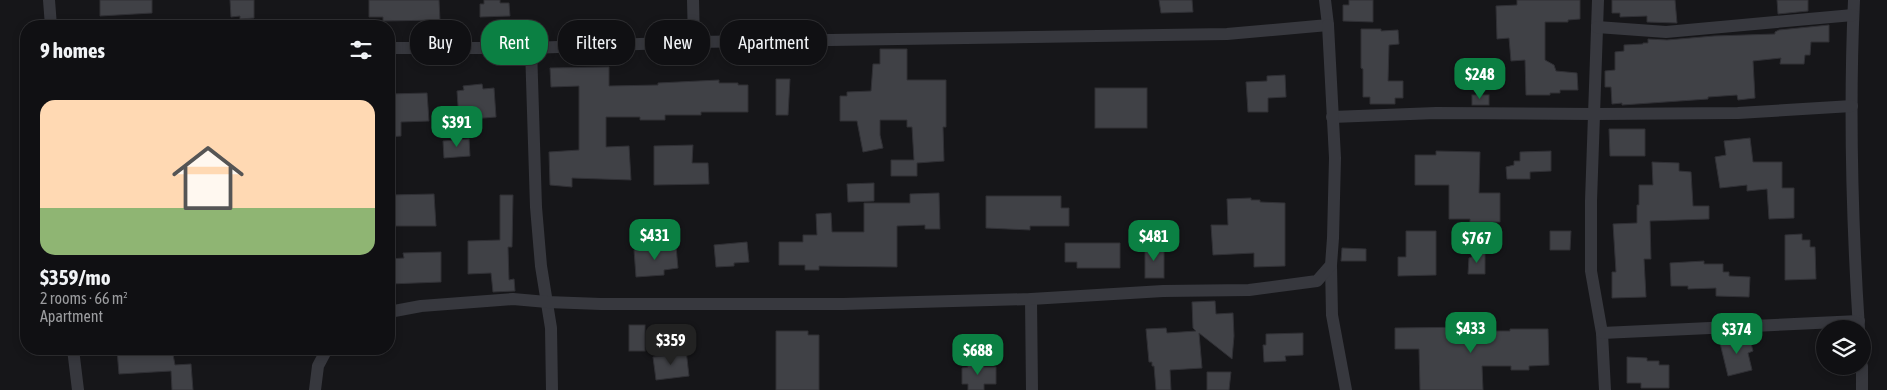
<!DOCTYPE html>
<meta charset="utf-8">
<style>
:root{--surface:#101013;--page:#19191c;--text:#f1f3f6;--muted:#9c9da0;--line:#303033;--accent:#0b8043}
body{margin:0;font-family:"Asap Condensed",sans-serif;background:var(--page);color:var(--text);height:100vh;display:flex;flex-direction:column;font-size:19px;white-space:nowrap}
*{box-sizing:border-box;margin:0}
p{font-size:16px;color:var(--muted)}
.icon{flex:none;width:28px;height:28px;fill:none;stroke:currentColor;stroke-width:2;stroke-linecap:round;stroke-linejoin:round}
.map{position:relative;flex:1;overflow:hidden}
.drawer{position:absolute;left:20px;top:20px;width:375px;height:335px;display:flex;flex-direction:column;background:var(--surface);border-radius:20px;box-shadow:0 2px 8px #0003,0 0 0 1px var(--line)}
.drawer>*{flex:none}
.top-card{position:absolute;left:410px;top:20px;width:475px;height:45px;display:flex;gap:10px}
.controls{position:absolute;left:1816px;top:320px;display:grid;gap:10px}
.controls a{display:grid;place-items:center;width:55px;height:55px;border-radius:50%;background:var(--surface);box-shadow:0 2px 8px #0003,0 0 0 1px var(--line);font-size:25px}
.price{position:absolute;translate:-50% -42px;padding:0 11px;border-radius:10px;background:var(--accent);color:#fff;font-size:16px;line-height:32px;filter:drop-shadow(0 1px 2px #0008)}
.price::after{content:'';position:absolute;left:50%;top:30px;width:15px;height:11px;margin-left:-8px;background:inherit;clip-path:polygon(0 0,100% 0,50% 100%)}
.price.current{background:#222;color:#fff}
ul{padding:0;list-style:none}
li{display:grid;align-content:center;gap:10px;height:265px;padding:0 20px}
li span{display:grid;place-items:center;height:155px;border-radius:15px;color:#555}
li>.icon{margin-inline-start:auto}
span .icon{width:90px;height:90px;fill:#fffc;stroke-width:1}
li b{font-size:21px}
h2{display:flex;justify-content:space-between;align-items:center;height:60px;padding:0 20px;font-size:21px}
.chip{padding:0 18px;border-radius:20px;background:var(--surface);box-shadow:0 2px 8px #0003,0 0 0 1px var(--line);font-size:18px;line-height:45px}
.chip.current{background:var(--accent);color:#fff}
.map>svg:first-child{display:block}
.building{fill:#404146;stroke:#303035}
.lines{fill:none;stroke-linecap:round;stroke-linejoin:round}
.street{stroke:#37383e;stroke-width:12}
</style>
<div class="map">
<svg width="1887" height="390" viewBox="0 0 1887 390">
<rect width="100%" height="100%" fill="#161619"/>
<!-- building -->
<g class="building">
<polygon points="100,0 152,0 152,13 100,16"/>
<polygon points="230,0 254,0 254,18 240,19 240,16 231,17"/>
<polygon points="369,0 439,0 440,20 383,21 383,17 369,17"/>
<polygon points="484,0 500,0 500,3 509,3 510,16 480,17 480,4 484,4"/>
<polygon points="1159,0 1192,0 1193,12 1161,13"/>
<polygon points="1349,0 1373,0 1373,22 1343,21 1343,5 1349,5"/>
<polygon points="1517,0 1580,0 1580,19 1568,20 1568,22 1545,22 1545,60 1554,65 1556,71 1577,73 1578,90 1560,90 1560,93 1550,93 1550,95 1526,95 1525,60 1511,61 1509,38 1497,39 1496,6 1517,5"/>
<polygon points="1612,0 1675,0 1677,23 1647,22 1647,16 1620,17 1620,13 1612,13"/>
<polygon points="1777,0 1808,0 1808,11 1778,14"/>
<polygon points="1829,25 1829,42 1811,42 1810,55 1805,55 1804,64 1780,64 1781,58 1753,61 1755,98 1738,100 1737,95 1708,97 1708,99 1622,105 1622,103 1612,104 1611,87 1605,87 1605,71 1615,70 1615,52 1624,51 1624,45 1643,44 1643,43 1648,43 1648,39 1667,40 1714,36 1775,34 1775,32 1779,30"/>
<polygon points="1361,29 1381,29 1381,31 1398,30 1399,44 1389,45 1388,81 1403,81 1403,98 1395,98 1395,104 1370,104 1370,97 1363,97 1363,69 1361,68"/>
<polygon points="880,49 907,49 907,80 946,80 946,127 943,127 944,161 917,163 917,176 891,176 891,160 914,160 912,127 907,127 907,120 880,120 880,135 883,148 863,152 857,121 840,121 840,96 847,96 847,92 871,91 873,64 880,64"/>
<polygon points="609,67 609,86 658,85 658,83 719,80 719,83 738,83 738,85 748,85 748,112 701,112 701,115 665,115 665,120 640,120 640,117 606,117 606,147 629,146 631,180 572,178 572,187 550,185 549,152 579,150 579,86 551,87 550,68"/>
<polygon points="1285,75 1286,97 1268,98 1268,112 1248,112 1246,82 1267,81 1267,76"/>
<polygon points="776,79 790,79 788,115 776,115"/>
<polygon points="482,84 483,89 494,88 496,117 459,120 457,91 464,90 463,86"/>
<rect x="1095" y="88" width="52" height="40"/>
<polygon points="427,93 429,121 401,122 401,136 389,137 389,94"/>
<rect x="1472" y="95" width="17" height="10"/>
<polygon points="1609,129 1645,129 1645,156 1610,156"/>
<polygon points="1750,138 1753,162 1782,162 1782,188 1794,188 1794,218 1769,219 1767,189 1747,191 1747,185 1720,188 1715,157 1726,155 1724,141"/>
<polygon points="469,139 470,156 444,158 443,141"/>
<polygon points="693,145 692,163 708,163 709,184 654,185 654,146"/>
<polygon points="1436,151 1480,152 1479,193 1500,193 1500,222 1470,222 1470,219 1449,219 1449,185 1415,185 1415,155 1436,155"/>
<polygon points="1551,151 1551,171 1530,172 1530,179 1507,179 1506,167 1514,165 1514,161 1520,161 1520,152"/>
<polygon points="1652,162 1679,163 1679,171 1691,172 1693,206 1709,206 1709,219 1650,221 1651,259 1644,259 1646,297 1612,298 1612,272 1616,272 1613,224 1637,223 1637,205 1639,205 1639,185 1653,185"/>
<polygon points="874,183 874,201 848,202 847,184"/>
<polygon points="939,193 940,229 925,229 925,225 897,226 897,267 819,266 819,270 805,270 805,265 779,265 779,242 803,242 803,235 817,235 816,214 831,213 832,232 864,232 864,203 910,203 910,194"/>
<polygon points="434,194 436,226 389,226 389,195"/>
<polygon points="500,195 513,195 512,247 508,247 509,280 514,279 515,291 493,292 491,273 468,274 468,241 500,240"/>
<polygon points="986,196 1061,196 1061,208 1069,208 1069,226 1030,226 1030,230 986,228"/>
<polygon points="1251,198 1251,200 1260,200 1260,202 1285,203 1285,266 1254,267 1254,253 1213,255 1211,225 1228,225 1227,199"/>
<polygon points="1406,231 1436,231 1436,275 1398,276 1398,257 1406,257"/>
<polygon points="1550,231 1571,231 1570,250 1550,250"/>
<polygon points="1802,234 1802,240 1810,240 1810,247 1815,247 1816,279 1785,280 1785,235"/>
<polygon points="747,242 749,262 734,263 734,266 716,267 714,245"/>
<polygon points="1065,243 1120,243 1120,268 1077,268 1077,262 1065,262"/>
<polygon points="676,246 678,268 664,270 664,275 636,277 634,250"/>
<rect x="1145" y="246" width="19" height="32"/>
<polygon points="1342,248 1366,249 1366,261 1341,261"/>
<polygon points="1485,251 1485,274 1468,274 1469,258"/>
<polygon points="441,252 441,282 389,284 389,259 404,258 403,253"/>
<polygon points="1704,261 1704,264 1723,264 1723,272 1729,272 1729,276 1750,277 1749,297 1716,296 1716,288 1688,289 1688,286 1671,286 1670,263"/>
<polygon points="1215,301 1216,314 1233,313 1234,336 1232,359 1199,333 1202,368 1170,370 1171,390 1156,390 1154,366 1152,366 1152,362 1149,362 1146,329 1166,328 1167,333 1196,331 1193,328 1192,302"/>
<rect x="629" y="325" width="16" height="26"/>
<polygon points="1477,327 1477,331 1510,331 1510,329 1548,329 1549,365 1529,366 1529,370 1511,370 1511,366 1482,366 1483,390 1420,390 1419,349 1395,349 1395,328"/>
<polygon points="776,331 808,331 808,335 819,335 819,390 776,390"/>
<polygon points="1303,333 1303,355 1285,356 1286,361 1264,362 1263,345 1266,345 1266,334"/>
<polygon points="1749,336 1753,351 1748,353 1752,370 1728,376 1720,343"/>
<polygon points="136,349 136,351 172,349 175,365 191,364 193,390 172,390 171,371 119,374 117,350"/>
<polygon points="686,350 689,376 656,380 653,357 674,355 674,352"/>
<polygon points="1627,357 1647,358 1647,361 1659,361 1659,365 1669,365 1669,388 1641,388 1641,383 1627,383"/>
<polygon points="968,364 984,364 984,367 996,367 996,384 984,384 984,390 968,390 968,384 962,384 962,368 968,367"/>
<polygon points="1207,372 1231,372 1229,390 1207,390"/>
</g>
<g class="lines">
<!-- street -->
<g class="street">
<polyline points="49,0 51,26"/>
<polyline points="693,0 694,42"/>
<polyline points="1598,0 1591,201 1591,271 1602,333 1605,390"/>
<path d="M1854 0C1849 109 1852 220 1859 329"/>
<polyline points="1597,27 1666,32 1853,15"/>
<polyline points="389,48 531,48 694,42 1227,34 1328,25 1325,0"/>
<polyline points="531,48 536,207 541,266 551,328 552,390"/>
<polyline points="1332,117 1436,113 1595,114 1738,113 1852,106"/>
<polyline points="1331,265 1332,315 1346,390"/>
<polyline points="1031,299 1032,390"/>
<polyline points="389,312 421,306 513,299 547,302 601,304 843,304 1031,299 1163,291 1249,290 1317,281 1331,265 1333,238 1335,158 1328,25"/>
<polyline points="1602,333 1859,321"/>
<polyline points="73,349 78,390"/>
<polyline points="315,390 318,366 327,349"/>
<polyline points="1862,390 1862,366"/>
</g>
</g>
</svg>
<div class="controls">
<a><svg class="icon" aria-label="layers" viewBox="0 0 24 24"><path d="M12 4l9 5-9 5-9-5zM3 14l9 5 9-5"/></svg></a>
</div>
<b class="price" style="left:1480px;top:100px">$248</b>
<b class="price" style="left:457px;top:148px">$391</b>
<b class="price" style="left:655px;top:261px">$431</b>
<b class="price" style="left:1154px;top:262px">$481</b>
<b class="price" style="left:1477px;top:264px">$767</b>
<b class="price" style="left:1471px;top:354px">$433</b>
<b class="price" style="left:1737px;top:355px">$374</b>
<b class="price current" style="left:671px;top:366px">$359</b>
<b class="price" style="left:978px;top:376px">$688</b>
<div class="top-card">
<a class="chip">Buy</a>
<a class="chip current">Rent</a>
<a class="chip">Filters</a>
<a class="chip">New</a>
<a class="chip">Apartment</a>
</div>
<section class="drawer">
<h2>9 homes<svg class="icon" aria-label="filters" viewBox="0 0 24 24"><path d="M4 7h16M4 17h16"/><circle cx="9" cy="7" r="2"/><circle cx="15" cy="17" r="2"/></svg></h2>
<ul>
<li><span style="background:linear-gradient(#ffd9b3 70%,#8fb573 0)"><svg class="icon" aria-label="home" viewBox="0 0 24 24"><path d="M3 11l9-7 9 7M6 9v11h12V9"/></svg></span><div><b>$359/mo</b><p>2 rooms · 66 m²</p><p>Apartment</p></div></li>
</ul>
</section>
</div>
